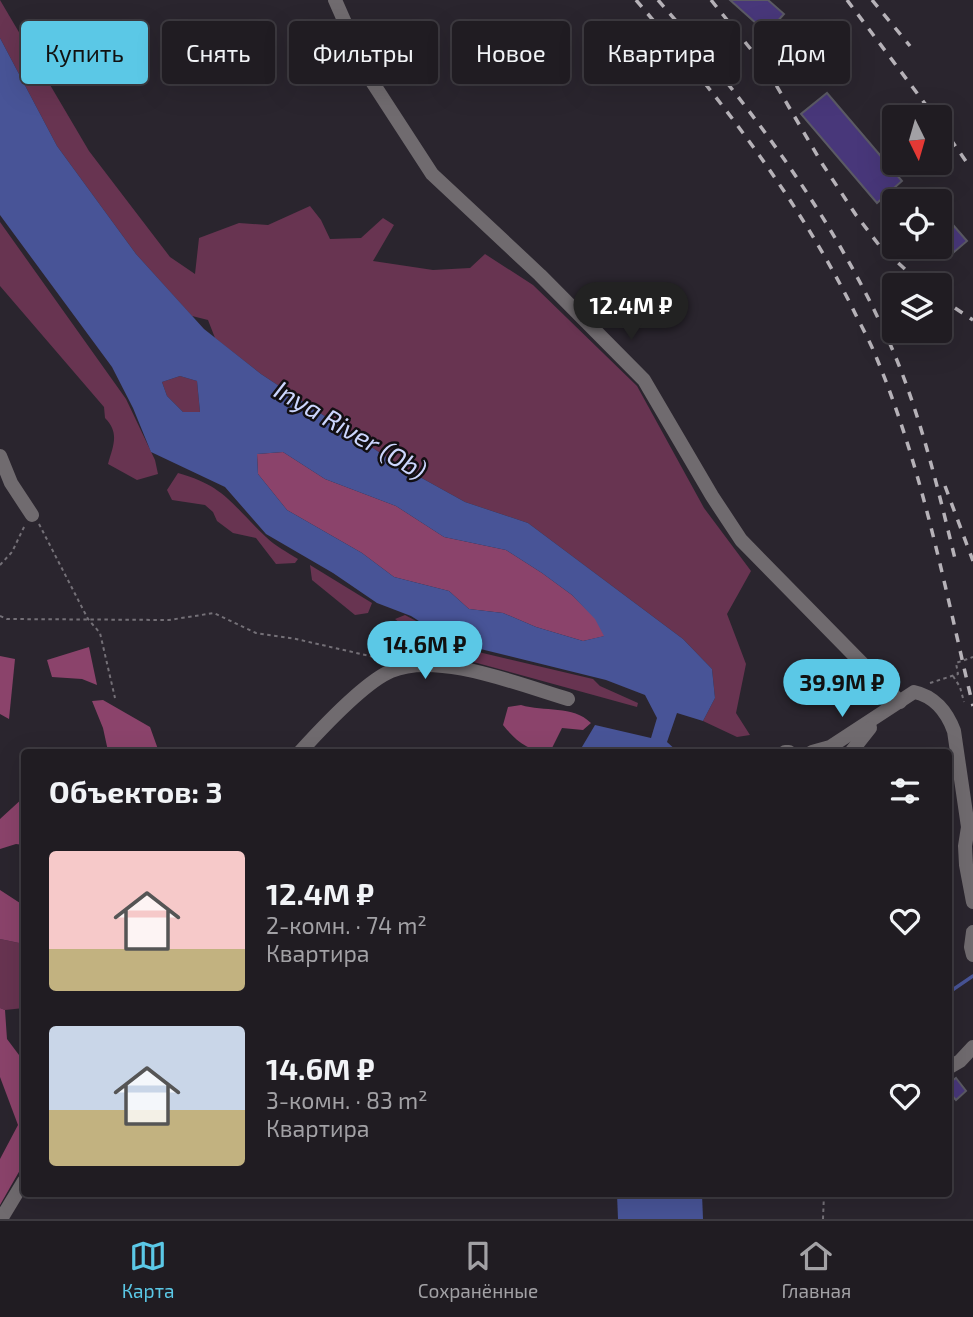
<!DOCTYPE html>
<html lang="ru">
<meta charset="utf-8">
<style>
:root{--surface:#201c22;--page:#2d292f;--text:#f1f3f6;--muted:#a2a1a5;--line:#3d3a40;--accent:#5bc8e6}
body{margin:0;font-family:"Exo 2",sans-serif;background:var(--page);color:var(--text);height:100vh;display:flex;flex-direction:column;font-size:26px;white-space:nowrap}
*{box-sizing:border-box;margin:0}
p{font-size:23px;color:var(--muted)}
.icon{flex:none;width:38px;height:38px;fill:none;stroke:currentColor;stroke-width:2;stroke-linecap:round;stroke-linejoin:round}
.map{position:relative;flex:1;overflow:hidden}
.sheet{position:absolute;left:21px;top:749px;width:931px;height:448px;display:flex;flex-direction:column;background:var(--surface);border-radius:7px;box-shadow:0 7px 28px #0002,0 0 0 2px var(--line)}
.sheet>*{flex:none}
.hud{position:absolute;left:21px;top:21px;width:931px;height:63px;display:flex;gap:14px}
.needle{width:46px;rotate:175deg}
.fabs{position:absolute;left:882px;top:105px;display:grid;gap:14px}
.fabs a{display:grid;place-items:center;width:70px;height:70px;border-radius:7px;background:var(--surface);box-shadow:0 7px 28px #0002,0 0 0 2px var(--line);font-size:35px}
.price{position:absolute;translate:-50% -60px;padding:0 16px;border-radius:24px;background:var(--accent);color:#111;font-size:23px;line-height:46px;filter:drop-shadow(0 2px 4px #0008)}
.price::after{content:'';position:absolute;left:50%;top:42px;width:21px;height:16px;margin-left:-10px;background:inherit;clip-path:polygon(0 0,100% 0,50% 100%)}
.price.active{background:#222;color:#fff}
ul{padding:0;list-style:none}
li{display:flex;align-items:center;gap:21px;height:175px;padding:0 28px}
li span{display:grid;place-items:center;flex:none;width:196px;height:140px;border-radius:7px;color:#555}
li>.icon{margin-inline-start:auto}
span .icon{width:84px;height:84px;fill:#fffc;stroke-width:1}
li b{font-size:30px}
h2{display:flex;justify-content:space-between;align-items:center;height:84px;padding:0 28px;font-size:30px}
.tag{padding:0 24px;border-radius:7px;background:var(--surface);box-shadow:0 7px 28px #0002,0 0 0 2px var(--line);font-size:24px;line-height:63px}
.tag.active{background:var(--accent);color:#111}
.tab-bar{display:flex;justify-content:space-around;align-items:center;height:98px;border-top:2px solid var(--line);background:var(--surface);font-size:19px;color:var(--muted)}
.tab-bar a{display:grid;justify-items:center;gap:4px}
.tab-bar .active{color:var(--accent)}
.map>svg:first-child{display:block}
.green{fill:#683451}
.forest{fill:#8b436b}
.water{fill:#485497;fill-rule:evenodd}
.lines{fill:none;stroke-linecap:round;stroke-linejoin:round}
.stream{stroke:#485497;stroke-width:3.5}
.building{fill:#48377a;stroke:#5b5a64;stroke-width:2}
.path{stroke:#747077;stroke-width:2;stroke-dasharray:3.5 3.5;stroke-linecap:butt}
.minor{stroke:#706b6f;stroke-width:14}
.rail{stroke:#b6b2b8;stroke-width:3.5;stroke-dasharray:9 9;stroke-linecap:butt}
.labels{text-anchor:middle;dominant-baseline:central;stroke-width:5;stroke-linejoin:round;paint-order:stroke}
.water-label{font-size:26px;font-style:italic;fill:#ccd6fe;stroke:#120f13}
</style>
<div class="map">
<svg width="973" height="1219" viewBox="0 0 973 1219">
<rect width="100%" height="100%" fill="#2a252e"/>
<!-- green -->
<g class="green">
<polygon points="0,0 89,151 170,257 195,274 199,238 239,223 268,225 310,206 321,220 330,239 361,238 383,218 394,225 373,261 433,270 470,268 485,254 533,285 637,386 704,508 751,571 727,614 746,664 736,713 750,735 737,737 703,721 715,698 712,669 683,639 528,523 465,502 400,466 261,374 215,338 208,320 192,316 136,254 57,146 0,38"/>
<path d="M0 222 126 399 155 460 158 474 137 480 108 464C113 446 120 433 105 418L104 407 0 286Z"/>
<polygon points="180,376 197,381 200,412 183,412 167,396 162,382"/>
<path d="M178 473C225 486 232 505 266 537 275 546 287 552 298 559L295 563 276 564 256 538 233 533 217 521 213 512 205 505 172 500 167 490Z"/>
<polygon points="310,565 372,603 368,613 355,615 312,580"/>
<polygon points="405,615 470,650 593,679 600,686 638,703 637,707 437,652 395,619"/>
<polygon points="0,939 24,944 24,1008 5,1010 0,1008"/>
</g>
<!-- forest -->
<g class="forest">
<polygon points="283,452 325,479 396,506 444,537 506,550 542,573 572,595 596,619 605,636 583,641 536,627 503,613 469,609 449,591 394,577 362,553 287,510 258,474 257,454"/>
<polygon points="89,647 97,685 82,679 52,677 47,660"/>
<polygon points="0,656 15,659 9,719 0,714"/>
<polygon points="103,700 150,727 159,752 105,752 108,751 103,728 92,701"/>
<path d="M521 705C544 712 573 705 591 723L583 730 562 728 550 752C529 752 516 741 503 725L508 707Z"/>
<polygon points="24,797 24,845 16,844 0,849 0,819"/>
<polygon points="0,890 20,903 24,902 24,944 0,939"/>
<polygon points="0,1008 5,1010 7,1039 22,1059 24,1057 24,1163 0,1205 0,1159 18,1125 0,1077"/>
</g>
<!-- water -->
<g class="water">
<path d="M0 38 57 146 136 254 204 329 261 374 400 466 465 502 528 523 683 639 712 669 715 698 703 721 677 713 667 742 678 752H579L595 725 651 738 657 718 645 695 606 680 452 642 411 616 377 603 333 573 266 534 225 487 151 452 133 408 112 367 0 215ZM180 376 197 381 200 412H183L167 396 162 382ZM283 452 325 479 396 506 444 537 506 550 542 573 572 595 595 619 604 636 583 641 536 627 503 613 469 609 449 591 394 577 362 553 287 510 258 474 257 454Z"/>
<polygon points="617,1194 702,1194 703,1219 618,1219"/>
</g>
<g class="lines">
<!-- stream -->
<polyline class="stream" points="948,993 973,976"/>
</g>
<!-- building -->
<g class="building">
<polygon points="730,0 768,0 784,14 767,33"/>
<polygon points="827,93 902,181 877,203 801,114"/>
<polygon points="940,210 967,241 947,258 940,250"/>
<polygon points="956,1078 966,1091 956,1100 948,1091 948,1084"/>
</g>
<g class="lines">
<!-- path -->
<g class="path">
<polyline points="39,524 88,619 100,633 115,698"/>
<polyline points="0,565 12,552 25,525"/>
<polyline points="0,616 7,619 169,620 214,613 256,633 296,639 374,657 381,663"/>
<polyline points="953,676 960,687 964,702"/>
<polyline points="930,683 958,674 956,663 973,657"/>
<polyline points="823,1219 824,1194"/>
</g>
<!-- minor -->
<g class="minor">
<polyline points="335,0 369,77 432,174 540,275 644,380 712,496 741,540 900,702"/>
<polyline points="0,456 11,483 32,515"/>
<path d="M300 752C320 730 365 682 391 671 437 651 520 685 568 699"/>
<polyline points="785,752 789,752"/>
<path d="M812 752 830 747 914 692C934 696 947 712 954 731L968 827 965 846 966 865 973 902"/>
<polyline points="851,752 870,728"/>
<polyline points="973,932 971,947 973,955"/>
<polyline points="948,1068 960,1061 973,1047"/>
<polyline points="1,1219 24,1181"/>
</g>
<!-- rail -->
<g class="rail">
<path d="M636 0C718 96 795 194 852 307 860 324 870 341 877 359 923 470 945 589 973 706"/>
<path d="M658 0C752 108 837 221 894 353 922 420 939 493 956 563"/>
<polyline points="711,0 766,68 823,165 856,215 879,245 922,285"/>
<polyline points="847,0 935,117"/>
<polyline points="872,0 910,46"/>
<polyline points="940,124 970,167"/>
<polyline points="940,298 973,320"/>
<polyline points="945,486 973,561"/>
</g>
</g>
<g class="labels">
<!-- water labels -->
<g class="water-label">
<text transform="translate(351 429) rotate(30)">Inya River (Ob)</text>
</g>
</g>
</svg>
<div class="fabs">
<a><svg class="needle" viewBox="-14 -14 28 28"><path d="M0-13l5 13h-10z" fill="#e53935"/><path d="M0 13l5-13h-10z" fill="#a2a1a5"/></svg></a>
<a><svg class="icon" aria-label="locate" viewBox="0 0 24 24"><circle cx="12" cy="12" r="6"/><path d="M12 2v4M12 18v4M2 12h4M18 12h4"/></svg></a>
<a><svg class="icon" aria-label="layers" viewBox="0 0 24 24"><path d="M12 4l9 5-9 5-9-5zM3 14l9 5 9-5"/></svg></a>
</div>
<b class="price active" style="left:631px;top:342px">12.4M ₽</b>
<b class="price" style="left:425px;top:681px">14.6M ₽</b>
<b class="price" style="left:842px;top:719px">39.9M ₽</b>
<div class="hud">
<a class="tag active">Купить</a>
<a class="tag">Снять</a>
<a class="tag">Фильтры</a>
<a class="tag">Новое</a>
<a class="tag">Квартира</a>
<a class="tag">Дом</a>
</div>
<section class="sheet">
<h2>Объектов: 3<svg class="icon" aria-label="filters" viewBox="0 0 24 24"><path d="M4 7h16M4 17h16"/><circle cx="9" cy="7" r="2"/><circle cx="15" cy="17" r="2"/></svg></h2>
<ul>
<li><span style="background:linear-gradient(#f6c9c9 70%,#c2b280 0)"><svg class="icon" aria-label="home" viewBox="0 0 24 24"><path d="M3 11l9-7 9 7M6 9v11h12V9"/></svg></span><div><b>12.4M ₽</b><p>2-комн. · 74 m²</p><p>Квартира</p></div><svg class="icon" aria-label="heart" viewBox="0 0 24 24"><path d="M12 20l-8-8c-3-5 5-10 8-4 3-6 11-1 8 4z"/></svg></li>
<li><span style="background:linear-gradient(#c9d6e8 60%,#c2b280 0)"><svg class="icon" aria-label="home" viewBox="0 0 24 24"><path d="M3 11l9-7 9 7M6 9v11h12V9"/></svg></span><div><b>14.6M ₽</b><p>3-комн. · 83 m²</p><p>Квартира</p></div><svg class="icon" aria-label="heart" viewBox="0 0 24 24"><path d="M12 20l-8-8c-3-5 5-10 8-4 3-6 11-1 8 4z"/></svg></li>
</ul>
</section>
</div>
<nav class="tab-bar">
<a class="active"><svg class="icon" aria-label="map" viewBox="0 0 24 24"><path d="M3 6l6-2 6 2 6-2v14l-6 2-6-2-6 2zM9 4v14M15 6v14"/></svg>Карта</a>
<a><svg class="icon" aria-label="saved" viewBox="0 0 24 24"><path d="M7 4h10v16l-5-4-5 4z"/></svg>Сохранённые</a>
<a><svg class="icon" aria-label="home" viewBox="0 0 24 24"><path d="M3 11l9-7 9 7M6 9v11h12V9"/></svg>Главная</a>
</nav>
